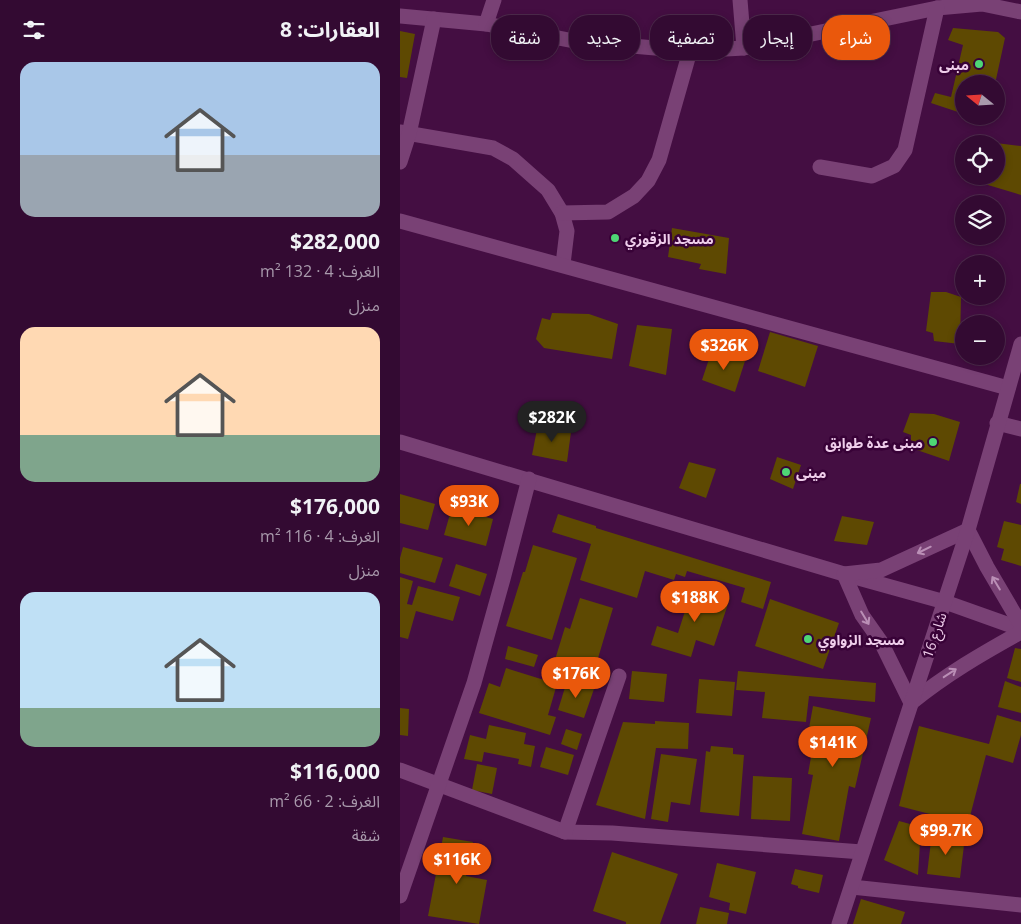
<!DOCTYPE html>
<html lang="ar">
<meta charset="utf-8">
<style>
:root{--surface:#330a32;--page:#3e183e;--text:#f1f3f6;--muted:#a99aac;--line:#4e2b4d;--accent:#ea580c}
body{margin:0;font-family:"Open Sans","Noto Sans Arabic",sans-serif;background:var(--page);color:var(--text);direction:rtl;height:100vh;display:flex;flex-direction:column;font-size:19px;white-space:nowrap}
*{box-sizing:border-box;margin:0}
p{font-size:16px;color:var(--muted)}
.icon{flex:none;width:28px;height:28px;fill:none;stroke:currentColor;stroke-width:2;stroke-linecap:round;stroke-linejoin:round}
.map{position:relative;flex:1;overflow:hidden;direction:ltr}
.details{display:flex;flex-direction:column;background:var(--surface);width:400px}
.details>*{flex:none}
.top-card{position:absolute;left:15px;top:15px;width:475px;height:45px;direction:rtl;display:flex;gap:10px}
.needle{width:32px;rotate:288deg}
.buttons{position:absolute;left:555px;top:75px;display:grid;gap:10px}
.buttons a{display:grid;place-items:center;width:50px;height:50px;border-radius:50%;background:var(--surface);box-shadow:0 2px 8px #0003,0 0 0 1px var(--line);font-size:25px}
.price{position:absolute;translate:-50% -42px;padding:0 11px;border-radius:18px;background:var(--accent);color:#fff;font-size:16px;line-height:32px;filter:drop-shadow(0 1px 2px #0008)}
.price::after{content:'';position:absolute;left:50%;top:30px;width:15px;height:11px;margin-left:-8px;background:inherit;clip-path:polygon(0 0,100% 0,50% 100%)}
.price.current{background:#222;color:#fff}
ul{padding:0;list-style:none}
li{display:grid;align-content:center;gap:10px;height:265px;padding:0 20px}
li span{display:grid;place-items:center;height:155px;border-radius:15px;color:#555}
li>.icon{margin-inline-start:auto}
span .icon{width:90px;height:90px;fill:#fffc;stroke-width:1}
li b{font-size:21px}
h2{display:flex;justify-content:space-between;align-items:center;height:60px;padding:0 20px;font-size:21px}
.chip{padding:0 18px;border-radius:20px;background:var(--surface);box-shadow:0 2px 8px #0003,0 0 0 1px var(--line);font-size:18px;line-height:45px}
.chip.current{background:var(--accent);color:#fff}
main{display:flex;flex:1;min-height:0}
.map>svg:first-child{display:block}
.building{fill:#5e4902}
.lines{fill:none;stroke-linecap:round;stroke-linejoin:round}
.minor{stroke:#794175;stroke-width:15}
.oneway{stroke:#ba8fb6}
.poi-dot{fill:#4ed675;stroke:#380237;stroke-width:2}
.labels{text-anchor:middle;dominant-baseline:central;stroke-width:5;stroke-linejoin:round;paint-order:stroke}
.poi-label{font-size:14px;font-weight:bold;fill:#efceeb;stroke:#380237;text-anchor:start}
.street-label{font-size:14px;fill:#efceeb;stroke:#380237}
</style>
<main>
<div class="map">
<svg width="621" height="924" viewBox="0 0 621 924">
<rect width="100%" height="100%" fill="#440e42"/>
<!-- building -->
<g class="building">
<polygon points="553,28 598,32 605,38 595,84 564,84 564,114 531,103 535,93 551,97 563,45 548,40"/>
<polygon points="0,31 15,34 7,78 0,77"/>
<polygon points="596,143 621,146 621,195 578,182 580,176 596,176"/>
<polygon points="272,228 329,238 326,274 299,269 301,264 268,257"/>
<polygon points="531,292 546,292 561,297 560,344 534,341 533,333 526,331"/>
<polygon points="152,313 189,314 218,324 212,359 144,348 136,339 142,318 150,320"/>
<polygon points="237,325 272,329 266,375 229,366"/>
<polygon points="370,332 418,346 405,387 358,371"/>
<polygon points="312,350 345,361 335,392 302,380"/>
<polygon points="510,413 534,414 560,422 549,461 511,448 511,435 503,432"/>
<polygon points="138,424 171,432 167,462 132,455"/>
<polygon points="377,457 401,465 393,489 370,479"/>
<polygon points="289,462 316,469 306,498 279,488"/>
<polygon points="620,484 621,484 621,504 616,502"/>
<polygon points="0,494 35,504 28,530 0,523"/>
<polygon points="52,507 93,519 86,546 44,535"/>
<polygon points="158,514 196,526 196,528 371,582 363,609 341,602 345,588 287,571 285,577 276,574 274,580 245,571 237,598 180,580 191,544 152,532"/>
<polygon points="442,516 474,522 467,545 434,541"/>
<polygon points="604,521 621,525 621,566 601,560 604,549 597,547"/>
<polygon points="133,545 177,558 152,640 106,626 123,572 125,572"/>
<polygon points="3,547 43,558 35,583 0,573 0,558"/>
<polygon points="56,564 87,574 80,596 49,586"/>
<polygon points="0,577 13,581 7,604 12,605 18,586 60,597 53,621 16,611 8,639 0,637"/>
<polygon points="293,586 330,598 314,646 296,640 291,657 251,645 257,626 278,633"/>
<polygon points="180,598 213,608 193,675 154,663 165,627 170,629"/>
<polygon points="370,599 439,623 423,669 355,646"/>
<polygon points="108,646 138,655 134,667 105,659"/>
<polygon points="615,648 621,649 621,682 607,678"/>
<polygon points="106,668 157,684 148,715 156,717 150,735 79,713 89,683 100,687"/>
<polygon points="232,671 267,674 264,702 229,699"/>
<polygon points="338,671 476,683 475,702 409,696 406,722 362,718 365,692 336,690"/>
<polygon points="299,679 335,682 332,716 296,713"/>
<polygon points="167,681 194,689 184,718 158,710"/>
<polygon points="605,681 621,687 621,713 598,707"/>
<polygon points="413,706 471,718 455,788 449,786 439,841 402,834 413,775 408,774 413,746 406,745"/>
<polygon points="0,708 9,709 8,736 0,735"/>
<polygon points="597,715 621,722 621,735 613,763 586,755 568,824 499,806 519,726 589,744"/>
<polygon points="255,721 289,723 288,749 256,748 245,819 196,805 223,722 255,724"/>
<polygon points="89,725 126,733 124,744 135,746 131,767 118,764 119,759 84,752 82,762 64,759 70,735 86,739"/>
<polygon points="166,729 182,734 177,750 161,744"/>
<polygon points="311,746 333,748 333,754 344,755 339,816 300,812 306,751 310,752"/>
<polygon points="146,747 174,755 168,775 140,767"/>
<polygon points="261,754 297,759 290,805 271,802 268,822 251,819"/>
<polygon points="77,764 97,768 92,794 72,790"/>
<polygon points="353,776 392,778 390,821 351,819"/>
<polygon points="499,821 521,827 518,875 484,860"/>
<polygon points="532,833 565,837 560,878 527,874"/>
<polygon points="43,837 73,842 66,876 87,880 79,924 28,916"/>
<polygon points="212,852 278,874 260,924 226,924 226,922 193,911"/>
<polygon points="317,863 356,872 346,914 329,910 330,903 309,897"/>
<polygon points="395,869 423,875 419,893 398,888 398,886 391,884"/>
<polygon points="461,899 505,912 501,924 453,924"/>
<polygon points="300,907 329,913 327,924 296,924"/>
</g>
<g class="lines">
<!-- minor -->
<g class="minor">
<polyline points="340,0 344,48"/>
<polyline points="0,16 86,24 174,41 290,51 344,48 537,8 582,4 621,12"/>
<polyline points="86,24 94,0"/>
<polyline points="0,132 93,148 113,159 148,190 162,213 167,231 163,264"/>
<polyline points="0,162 9,134 34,19"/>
<polyline points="420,167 472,176 494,166 505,150 537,8"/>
<polyline points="162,213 208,212 234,196 248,181 259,160 290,51"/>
<polyline points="0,221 608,388"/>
<polyline points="597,423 621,429"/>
<polyline points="0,442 444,574 545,602 621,629"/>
<path d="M621 625 587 567 568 530 481 570 444 574 462 615 481 642 511 703C545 675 583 653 621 632"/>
<polyline points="0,770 165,832 212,833 462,852"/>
<polyline points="165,832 219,676"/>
<polyline points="452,887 621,905"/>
<polyline points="0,896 74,683 103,579 129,479"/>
<polyline points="439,924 568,530 621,344"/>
</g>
</g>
<!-- one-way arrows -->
<defs><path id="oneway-shaft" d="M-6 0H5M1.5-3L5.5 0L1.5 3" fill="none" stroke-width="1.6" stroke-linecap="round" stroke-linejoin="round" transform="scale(1.25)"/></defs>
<g class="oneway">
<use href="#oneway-shaft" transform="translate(524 550) rotate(154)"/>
<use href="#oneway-shaft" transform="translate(596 583) rotate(-121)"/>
<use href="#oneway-shaft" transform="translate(465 618) rotate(59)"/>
<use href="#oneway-shaft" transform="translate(550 673) rotate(-33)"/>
</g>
<!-- markers -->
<g class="poi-dot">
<circle cx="579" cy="64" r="5"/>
<circle cx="215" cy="238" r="5"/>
<circle cx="533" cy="442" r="5"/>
<circle cx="386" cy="472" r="5"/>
<circle cx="408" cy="639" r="5"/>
</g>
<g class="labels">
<!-- poi labels -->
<g class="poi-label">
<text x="569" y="64" text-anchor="end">مبنى</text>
<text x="225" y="238">مسجد الزقوزي</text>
<text x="523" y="442" text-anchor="end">مبنى عدة طوابق</text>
<text x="396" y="472">مينى</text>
<text x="418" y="639">مسجد الزواوي</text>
</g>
<!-- street labels -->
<g class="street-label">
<text transform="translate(534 635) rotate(-71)">شارع 16</text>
</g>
</g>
</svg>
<div class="buttons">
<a><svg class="needle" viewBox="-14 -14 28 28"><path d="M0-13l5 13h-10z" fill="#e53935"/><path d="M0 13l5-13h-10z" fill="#a99aac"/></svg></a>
<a><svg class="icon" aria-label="locate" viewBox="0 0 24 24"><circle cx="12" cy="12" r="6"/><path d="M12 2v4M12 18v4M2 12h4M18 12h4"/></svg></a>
<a><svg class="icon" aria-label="layers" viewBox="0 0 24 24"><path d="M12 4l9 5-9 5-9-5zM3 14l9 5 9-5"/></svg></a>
<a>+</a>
<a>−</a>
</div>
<b class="price" style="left:324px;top:371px">$326K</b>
<b class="price current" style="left:152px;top:443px">$282K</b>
<b class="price" style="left:69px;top:527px">$93K</b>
<b class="price" style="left:295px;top:623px">$188K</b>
<b class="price" style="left:176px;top:699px">$176K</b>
<b class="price" style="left:433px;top:768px">$141K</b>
<b class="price" style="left:546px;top:856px">$99.7K</b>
<b class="price" style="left:57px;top:885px">$116K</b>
<div class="top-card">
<a class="chip current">شراء</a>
<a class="chip">إيجار</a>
<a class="chip">تصفية</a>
<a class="chip">جديد</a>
<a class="chip">شقة</a>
</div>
</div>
<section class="details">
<h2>العقارات: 8<svg class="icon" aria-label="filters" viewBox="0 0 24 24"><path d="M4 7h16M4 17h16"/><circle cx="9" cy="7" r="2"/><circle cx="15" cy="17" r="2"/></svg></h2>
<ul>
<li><span style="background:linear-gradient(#a9c7e8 60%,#9aa5b1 0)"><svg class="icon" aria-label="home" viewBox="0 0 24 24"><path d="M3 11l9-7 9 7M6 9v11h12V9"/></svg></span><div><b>$282,000</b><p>الغرف: 4 · 132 m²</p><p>منزل</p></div></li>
<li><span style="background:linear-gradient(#ffd9b3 70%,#7fa58c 0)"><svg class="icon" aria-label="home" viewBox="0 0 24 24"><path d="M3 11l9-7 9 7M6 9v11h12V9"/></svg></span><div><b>$176,000</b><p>الغرف: 4 · 116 m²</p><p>منزل</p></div></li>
<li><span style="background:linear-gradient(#bfe0f5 75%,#7fa58c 0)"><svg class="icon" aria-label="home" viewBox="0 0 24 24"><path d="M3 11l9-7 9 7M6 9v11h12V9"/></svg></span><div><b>$116,000</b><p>الغرف: 2 · 66 m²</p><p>شقة</p></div></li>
</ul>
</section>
</main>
